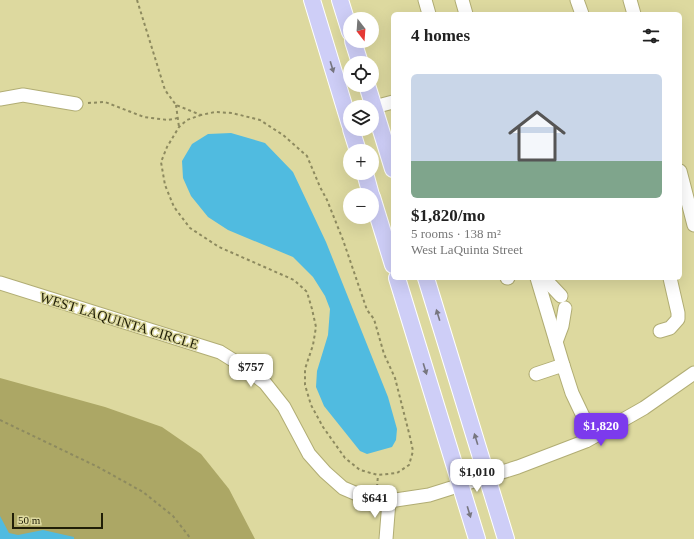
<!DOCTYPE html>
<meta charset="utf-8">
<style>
:root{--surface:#fff;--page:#f6f6f6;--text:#222;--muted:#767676;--line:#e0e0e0;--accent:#7c3aed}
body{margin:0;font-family:Georgia,serif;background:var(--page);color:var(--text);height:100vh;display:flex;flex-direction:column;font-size:15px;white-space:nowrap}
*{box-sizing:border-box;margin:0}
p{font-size:13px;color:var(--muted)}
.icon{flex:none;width:22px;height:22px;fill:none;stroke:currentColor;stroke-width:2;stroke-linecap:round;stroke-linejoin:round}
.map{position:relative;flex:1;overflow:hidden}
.sheet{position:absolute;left:391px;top:12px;width:291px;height:268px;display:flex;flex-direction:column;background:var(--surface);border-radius:6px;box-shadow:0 4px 16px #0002}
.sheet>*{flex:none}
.needle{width:26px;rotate:163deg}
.fabs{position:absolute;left:343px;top:12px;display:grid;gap:8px}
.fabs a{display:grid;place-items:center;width:36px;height:36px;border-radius:50%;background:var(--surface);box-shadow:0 4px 16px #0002;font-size:20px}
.scale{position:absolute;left:12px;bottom:10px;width:91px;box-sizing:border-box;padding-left:4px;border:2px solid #201e07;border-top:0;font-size:11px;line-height:14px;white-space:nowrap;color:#201e07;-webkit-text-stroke:3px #ddd99f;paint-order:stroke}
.price{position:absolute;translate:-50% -34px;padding:0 9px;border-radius:8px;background:#fff;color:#222;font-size:13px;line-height:26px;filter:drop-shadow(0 1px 2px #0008)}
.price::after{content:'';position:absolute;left:50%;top:24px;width:12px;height:9px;margin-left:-6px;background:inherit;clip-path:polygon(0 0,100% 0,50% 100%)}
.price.active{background:var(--accent);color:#fff}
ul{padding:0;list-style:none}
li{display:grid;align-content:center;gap:8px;height:212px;padding:0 20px}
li+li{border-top:1px solid var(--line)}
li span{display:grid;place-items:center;height:124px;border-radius:6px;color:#555}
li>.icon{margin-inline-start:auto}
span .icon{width:72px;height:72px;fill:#fffc;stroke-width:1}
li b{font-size:17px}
h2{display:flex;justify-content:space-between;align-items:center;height:48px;padding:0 20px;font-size:17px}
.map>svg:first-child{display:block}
.green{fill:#aca765}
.water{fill:#50bbe0}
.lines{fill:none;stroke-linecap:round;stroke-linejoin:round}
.minor-casing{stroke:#b1ad74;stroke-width:15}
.major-casing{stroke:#fff;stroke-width:18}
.path{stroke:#8d8a5f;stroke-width:2;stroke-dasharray:3 3;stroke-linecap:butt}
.minor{stroke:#fff;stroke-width:13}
.major{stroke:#cecef7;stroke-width:16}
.oneway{fill:#77767f}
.labels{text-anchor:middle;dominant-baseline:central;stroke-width:3;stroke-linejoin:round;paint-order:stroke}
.street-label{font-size:14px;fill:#201e07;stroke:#ddd99f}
</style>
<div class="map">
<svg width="694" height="539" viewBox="0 0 694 539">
<rect width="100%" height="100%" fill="#ddd99f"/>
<!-- green -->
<polygon class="green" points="0,378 105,407 162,427 201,454 229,489 255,539 0,539"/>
<!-- water -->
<g class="water">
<polygon points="231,133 265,143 293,172 326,242 388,397 397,429 396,440 392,447 367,454 360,451 324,406 316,387 317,371 328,335 330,309 325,296 313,277 293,257 228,230 208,217 191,196 183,178 182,161 192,144 208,134"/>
<polygon points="0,516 9,533 18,535 43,530 74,537 74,539 0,539"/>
</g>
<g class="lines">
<defs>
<g id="minor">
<polyline points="425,0 429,14"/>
<polyline points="462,0 466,14"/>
<polyline points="577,0 582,14"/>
<polyline points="630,0 634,14"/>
<polyline points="0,99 23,95 76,104"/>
<polyline points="374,107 393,102"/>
<polyline points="680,171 694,225"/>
<polyline points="507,278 508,278"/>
<polyline points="537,278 563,365"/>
<polyline points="544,278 561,296"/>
<polyline points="0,283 220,352 244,367 265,383 284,407 309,454 325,472 343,488 364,497 389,501 429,495 518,467 586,441 644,408 694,373"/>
<polyline points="660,331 670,328 678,319 678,313 670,278"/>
<polyline points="556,342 562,326 565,308"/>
<polyline points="536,374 563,365 572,393 593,437"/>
<polyline points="386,539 389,501"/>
</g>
<g id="major">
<polyline points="312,0 350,125"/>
<polyline points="340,0 350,32"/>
<polyline points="353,41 360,63"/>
<polyline points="367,85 393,169"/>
<polyline points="351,129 358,151"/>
<polyline points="365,173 371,195"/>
<polyline points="372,197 393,265"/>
<polyline points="397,278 477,539"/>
<polyline points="426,278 506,539"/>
</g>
</defs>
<!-- minor casing -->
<use href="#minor" class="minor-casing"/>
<!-- major casing -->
<use href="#major" class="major-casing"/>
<!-- path -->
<g class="path">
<polyline points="137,0 165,90 176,105 201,115 215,112 232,113 260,120 283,135 307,156 320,187 327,200 343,240 367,310 374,319 384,354 395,378 410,437 413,451 409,465 397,473 378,475 360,470 345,458 323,427 311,405 305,385 305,369 313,345 316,327 312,309 307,292 294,280 219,247 190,228 174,207 165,185 161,162 167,147 179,127 187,120 201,115"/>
<polyline points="88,103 105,102 144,117 168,120 178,118"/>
<polyline points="176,105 179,127"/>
<polyline points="0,420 98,467 143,492 173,516 191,539"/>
<polyline points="377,487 378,475"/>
</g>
<!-- minor -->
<use href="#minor" class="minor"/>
<!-- major -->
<use href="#major" class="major"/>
</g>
<!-- one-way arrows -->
<defs><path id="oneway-solid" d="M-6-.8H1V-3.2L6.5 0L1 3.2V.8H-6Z"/></defs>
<g class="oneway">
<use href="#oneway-solid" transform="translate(332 67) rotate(73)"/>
<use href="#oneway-solid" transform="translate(438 315) rotate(-107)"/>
<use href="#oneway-solid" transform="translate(425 369) rotate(73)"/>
<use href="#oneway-solid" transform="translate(476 439) rotate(-107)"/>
<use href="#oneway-solid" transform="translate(469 512) rotate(73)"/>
</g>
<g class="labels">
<!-- street labels -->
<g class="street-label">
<text transform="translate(119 321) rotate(17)">WEST LAQUINTA CIRCLE</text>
</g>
</g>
</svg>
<div class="fabs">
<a><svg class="needle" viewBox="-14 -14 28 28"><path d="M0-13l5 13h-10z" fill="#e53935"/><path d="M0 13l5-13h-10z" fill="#767676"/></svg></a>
<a><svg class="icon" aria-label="locate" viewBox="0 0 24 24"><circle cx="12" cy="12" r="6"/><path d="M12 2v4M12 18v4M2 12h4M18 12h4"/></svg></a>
<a><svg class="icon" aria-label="layers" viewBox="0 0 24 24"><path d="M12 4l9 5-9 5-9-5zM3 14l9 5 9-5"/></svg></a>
<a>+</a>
<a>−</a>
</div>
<div class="scale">50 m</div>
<b class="price" style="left:251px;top:388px">$757</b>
<b class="price active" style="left:601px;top:447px">$1,820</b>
<b class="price" style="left:477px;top:493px">$1,010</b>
<b class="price" style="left:375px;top:519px">$641</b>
<section class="sheet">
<h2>4 homes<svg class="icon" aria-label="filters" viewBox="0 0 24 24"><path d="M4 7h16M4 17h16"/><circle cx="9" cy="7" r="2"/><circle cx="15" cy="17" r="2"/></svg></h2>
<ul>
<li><span style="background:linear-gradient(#c9d6e8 70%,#7fa58c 0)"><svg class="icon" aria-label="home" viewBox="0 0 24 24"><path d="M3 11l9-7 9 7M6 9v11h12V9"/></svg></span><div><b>$1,820/mo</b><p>5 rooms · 138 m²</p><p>West LaQuinta Street</p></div></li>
</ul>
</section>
</div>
